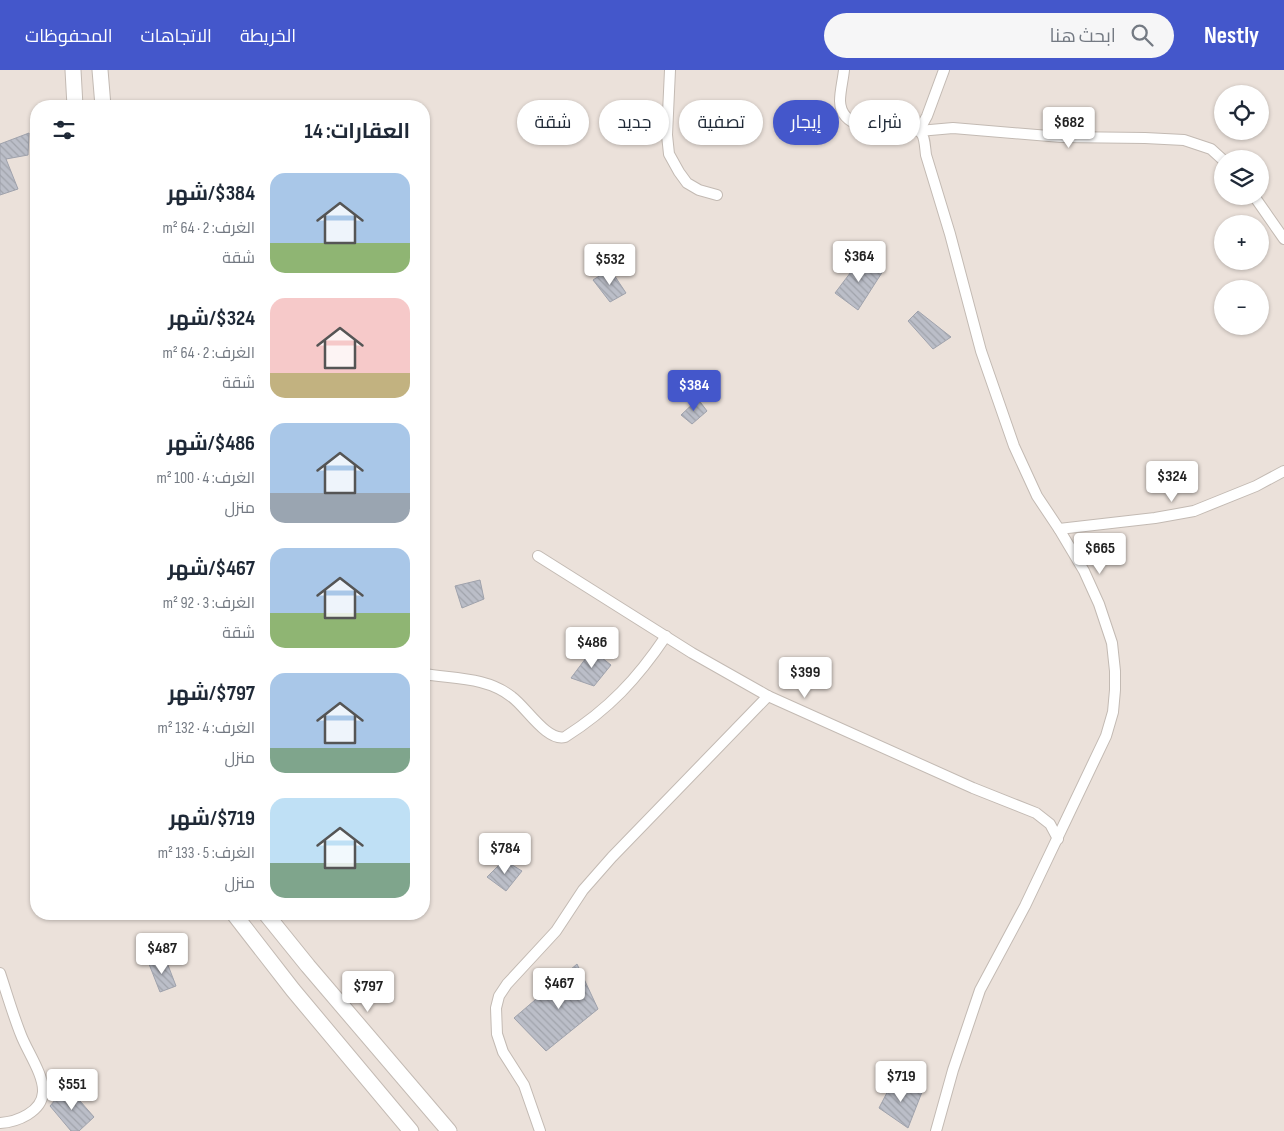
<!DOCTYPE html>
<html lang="ar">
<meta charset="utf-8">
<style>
:root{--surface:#fff;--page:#f6f6f7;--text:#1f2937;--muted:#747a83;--accent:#4457cb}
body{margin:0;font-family:"Sofia Sans Condensed",Cairo,sans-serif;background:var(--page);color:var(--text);direction:rtl;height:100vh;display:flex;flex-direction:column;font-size:19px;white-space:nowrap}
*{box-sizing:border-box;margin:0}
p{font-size:16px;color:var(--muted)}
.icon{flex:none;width:28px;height:28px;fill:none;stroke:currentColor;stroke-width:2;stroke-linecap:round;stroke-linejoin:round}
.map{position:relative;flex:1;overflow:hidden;direction:ltr}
.details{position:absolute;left:30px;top:30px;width:400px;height:820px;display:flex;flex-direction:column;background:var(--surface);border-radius:20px;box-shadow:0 1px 4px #0004;direction:rtl}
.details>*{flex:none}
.banner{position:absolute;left:445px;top:30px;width:475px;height:45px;direction:rtl;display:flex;gap:10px}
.fabs{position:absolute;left:1214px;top:15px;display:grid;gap:10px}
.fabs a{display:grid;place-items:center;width:55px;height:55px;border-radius:50%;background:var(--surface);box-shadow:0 1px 4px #0004;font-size:25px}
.price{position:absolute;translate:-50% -42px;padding:0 11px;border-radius:5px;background:#fff;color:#222;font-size:16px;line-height:32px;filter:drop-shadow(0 1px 2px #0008)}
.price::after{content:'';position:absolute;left:50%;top:30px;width:15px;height:11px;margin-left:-8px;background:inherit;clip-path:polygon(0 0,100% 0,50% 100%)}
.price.on{background:var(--accent);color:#fff}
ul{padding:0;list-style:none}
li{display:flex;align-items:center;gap:15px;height:125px;padding:0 20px}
li span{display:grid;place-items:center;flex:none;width:140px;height:100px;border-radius:15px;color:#555}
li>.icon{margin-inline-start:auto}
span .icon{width:60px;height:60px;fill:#fffc;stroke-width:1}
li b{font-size:21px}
h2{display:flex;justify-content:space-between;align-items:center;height:60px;padding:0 20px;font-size:21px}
.tag{padding:0 18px;border-radius:22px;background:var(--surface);box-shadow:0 1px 4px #0004;font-size:18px;line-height:45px}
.tag.on{background:var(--accent);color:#fff}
header{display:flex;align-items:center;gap:30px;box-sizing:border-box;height:70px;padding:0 25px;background:var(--accent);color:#fff}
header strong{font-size:24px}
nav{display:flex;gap:28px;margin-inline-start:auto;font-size:18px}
.search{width:350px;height:45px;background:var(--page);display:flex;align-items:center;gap:12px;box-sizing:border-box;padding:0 18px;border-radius:28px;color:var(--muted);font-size:19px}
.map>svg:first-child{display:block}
.building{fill:url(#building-back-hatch);stroke:#9fa2ac}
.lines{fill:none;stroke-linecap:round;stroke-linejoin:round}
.street-casing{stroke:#c3bab3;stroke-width:12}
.secondary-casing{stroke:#c3bab3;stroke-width:17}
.street{stroke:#fff;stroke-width:10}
.secondary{stroke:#fff;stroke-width:15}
</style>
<header>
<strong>Nestly</strong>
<div class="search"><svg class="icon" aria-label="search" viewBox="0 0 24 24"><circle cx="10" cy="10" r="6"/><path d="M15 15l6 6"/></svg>ابحث هنا</div>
<nav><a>الخريطة</a><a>الاتجاهات</a><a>المحفوظات</a></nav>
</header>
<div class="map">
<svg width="1284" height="1061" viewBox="0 0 1284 1061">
<defs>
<pattern id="building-back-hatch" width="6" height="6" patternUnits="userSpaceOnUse" patternTransform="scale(1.25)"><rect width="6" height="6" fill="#bbbec8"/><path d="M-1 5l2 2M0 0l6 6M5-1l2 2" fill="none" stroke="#a0a3ab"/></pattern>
</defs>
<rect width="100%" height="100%" fill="#ebe1da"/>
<!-- building -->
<g class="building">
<polygon points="29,63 28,85 6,89 18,119 0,125 0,74"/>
<polygon points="863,186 883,201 858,240 835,223"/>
<polygon points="610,199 626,223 610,232 593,210"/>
<polygon points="918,241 951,267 933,279 908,251"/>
<polygon points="698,329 707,341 692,354 681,345"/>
<polygon points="480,510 484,529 462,538 455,516"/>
<polygon points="592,580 611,595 594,616 571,608"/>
<polygon points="504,790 522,801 506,821 487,807"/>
<polygon points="163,888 166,890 176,916 160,922 149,894"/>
<polygon points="577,894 598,939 546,981 514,948"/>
<polygon points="893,1011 922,1022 908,1058 879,1038"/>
<polygon points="67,1016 94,1047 79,1061 71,1061 50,1036"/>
</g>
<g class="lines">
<defs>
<g id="street">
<polyline points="670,0 667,65 669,84 679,102 687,113 699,120 717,125"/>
<path d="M844 0C843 10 840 21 840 31 841 61 881 59 903 59 909 59 916 57 921 63 925 67 925 78 926 85L950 164 981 281 1014 376 1037 426 1059 459 1084 501 1099 534 1112 573 1115 601V620L1113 642 1106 666 1025 836 980 920 953 1000 936 1061"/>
<polyline points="919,61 953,58 1061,67 1145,68 1184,70 1211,79 1222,89"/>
<polyline points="919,61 927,46 944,0"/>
<polyline points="1254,126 1284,169"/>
<polyline points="1059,459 1155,448 1194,441 1256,416 1284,401"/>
<polyline points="538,486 692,583 768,626 973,718 1036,743 1050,754 1058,769"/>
<path d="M424 604C454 609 487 607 512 627 526 637 547 672 565 667 609 639 637 609 666 566"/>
<path d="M0 903C7 924 13 945 21 965 27 981 44 1005 43 1022 42 1042 17 1052 0 1053"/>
<polyline points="540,1061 524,1015 503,982 497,964 496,938 499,926 507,914 556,861 583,820 612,787 768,626"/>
</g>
<g id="secondary">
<polyline points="73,0 75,36"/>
<polyline points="100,0 103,36"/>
<polyline points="234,844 293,920 411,1061"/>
<polyline points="266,844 308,896 449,1061"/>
</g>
</defs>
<!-- street casing -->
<use href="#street" class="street-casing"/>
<!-- secondary casing -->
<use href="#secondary" class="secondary-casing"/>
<!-- street -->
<use href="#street" class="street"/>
<!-- secondary -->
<use href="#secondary" class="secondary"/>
</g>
</svg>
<div class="fabs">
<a><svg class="icon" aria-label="locate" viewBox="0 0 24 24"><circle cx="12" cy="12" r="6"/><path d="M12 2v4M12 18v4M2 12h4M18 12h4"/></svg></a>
<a><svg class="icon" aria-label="layers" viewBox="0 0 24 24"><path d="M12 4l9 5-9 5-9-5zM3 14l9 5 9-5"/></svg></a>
<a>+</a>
<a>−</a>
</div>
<b class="price" style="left:1069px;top:79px">$682</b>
<b class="price" style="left:859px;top:213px">$364</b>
<b class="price" style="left:610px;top:216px">$532</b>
<b class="price on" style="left:694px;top:342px">$384</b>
<b class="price" style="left:1172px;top:433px">$324</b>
<b class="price" style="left:1100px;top:505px">$665</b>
<b class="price" style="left:592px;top:599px">$486</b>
<b class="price" style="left:805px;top:629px">$399</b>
<b class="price" style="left:505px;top:805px">$784</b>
<b class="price" style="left:162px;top:905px">$487</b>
<b class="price" style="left:559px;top:940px">$467</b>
<b class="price" style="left:368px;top:943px">$797</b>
<b class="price" style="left:901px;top:1033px">$719</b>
<b class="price" style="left:72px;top:1041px">$551</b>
<div class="banner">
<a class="tag">شراء</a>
<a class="tag on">إيجار</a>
<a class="tag">تصفية</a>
<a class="tag">جديد</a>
<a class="tag">شقة</a>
</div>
<section class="details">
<h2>العقارات: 14<svg class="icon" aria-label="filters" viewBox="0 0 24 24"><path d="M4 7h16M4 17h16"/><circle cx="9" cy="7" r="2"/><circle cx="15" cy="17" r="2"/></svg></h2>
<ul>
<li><span style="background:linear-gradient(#a9c7e8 70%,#8fb573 0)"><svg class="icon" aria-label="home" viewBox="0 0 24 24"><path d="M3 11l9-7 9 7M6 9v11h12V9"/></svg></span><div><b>$384/شهر</b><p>الغرف: 2 · 64 m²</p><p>شقة</p></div></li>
<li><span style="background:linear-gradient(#f6c9c9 75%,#c2b280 0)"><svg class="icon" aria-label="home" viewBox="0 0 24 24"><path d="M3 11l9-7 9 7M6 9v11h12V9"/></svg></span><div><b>$324/شهر</b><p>الغرف: 2 · 64 m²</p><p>شقة</p></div></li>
<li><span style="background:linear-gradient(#a9c7e8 70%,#9aa5b1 0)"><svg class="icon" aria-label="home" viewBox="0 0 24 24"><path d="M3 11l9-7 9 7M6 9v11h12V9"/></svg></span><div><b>$486/شهر</b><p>الغرف: 4 · 100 m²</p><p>منزل</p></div></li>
<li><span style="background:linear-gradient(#a9c7e8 65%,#8fb573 0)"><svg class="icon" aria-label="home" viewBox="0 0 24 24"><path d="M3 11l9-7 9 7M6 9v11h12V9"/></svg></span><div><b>$467/شهر</b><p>الغرف: 3 · 92 m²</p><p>شقة</p></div></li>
<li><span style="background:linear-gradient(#a9c7e8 75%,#7fa58c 0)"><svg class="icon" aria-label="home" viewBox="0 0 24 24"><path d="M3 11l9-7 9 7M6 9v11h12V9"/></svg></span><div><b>$797/شهر</b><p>الغرف: 4 · 132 m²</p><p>منزل</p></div></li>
<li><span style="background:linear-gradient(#bfe0f5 65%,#7fa58c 0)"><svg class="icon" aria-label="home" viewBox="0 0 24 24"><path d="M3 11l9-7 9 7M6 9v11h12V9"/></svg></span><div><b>$719/شهر</b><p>الغرف: 5 · 133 m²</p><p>منزل</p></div></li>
</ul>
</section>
</div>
